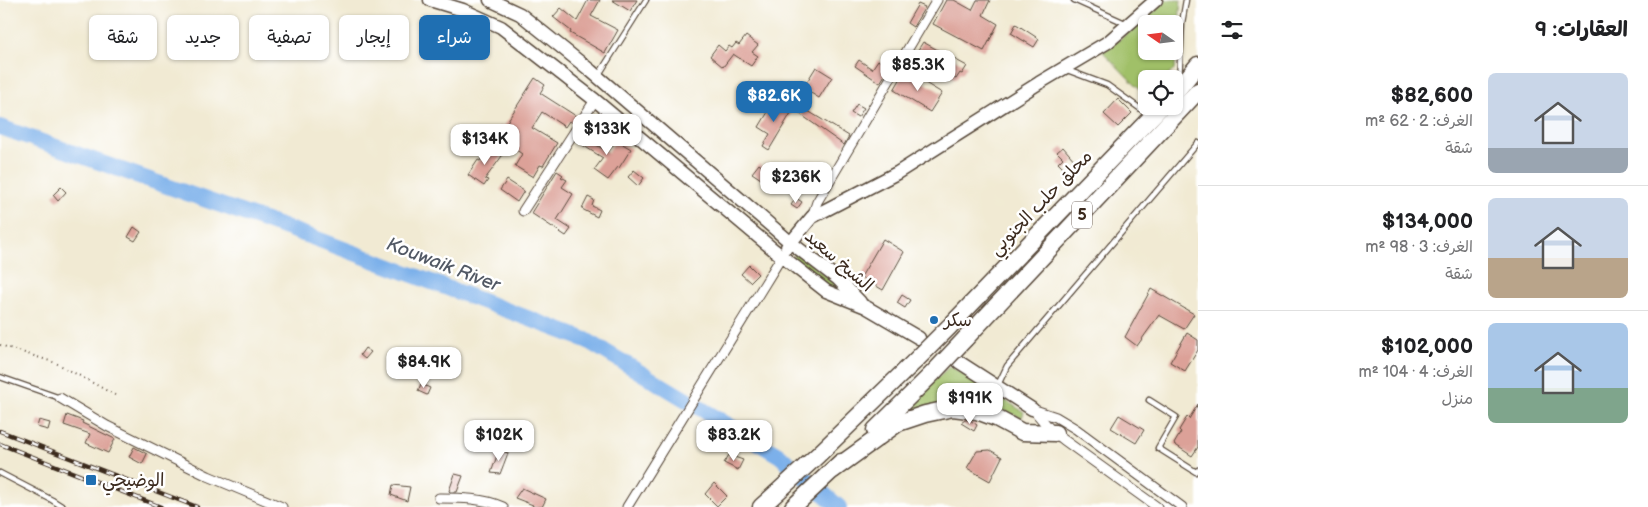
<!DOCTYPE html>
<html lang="ar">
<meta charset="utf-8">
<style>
:root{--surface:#fff;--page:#f2f2f2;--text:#202124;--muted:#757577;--line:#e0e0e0;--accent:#1f6fb2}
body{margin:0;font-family:"Balsamiq Sans","Playpen Sans Arabic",sans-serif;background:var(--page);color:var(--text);direction:rtl;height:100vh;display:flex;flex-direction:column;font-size:19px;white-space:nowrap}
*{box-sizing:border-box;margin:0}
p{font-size:16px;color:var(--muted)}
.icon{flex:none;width:28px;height:28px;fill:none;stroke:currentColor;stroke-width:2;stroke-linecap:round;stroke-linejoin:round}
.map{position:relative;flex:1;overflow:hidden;direction:ltr}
.details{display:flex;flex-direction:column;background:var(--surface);width:450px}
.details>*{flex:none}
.guide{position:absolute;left:15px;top:15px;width:475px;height:45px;direction:rtl;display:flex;gap:10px}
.needle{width:32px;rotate:284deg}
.buttons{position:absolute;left:1138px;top:15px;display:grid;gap:10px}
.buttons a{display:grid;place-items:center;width:45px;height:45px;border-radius:8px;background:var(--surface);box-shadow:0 1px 4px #0004;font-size:25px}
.price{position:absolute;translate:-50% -42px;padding:0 11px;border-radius:10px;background:#fff;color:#222;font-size:16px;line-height:32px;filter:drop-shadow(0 1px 2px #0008)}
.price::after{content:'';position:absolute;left:50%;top:30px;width:15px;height:11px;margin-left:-8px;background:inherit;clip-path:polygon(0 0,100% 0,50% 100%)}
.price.current{background:var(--accent);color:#fff}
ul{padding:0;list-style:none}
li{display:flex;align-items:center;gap:15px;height:125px;padding:0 20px}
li+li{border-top:1px solid var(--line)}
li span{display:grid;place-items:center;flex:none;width:140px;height:100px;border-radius:8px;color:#555}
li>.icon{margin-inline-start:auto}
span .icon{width:60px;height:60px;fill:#fffc;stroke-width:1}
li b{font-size:21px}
h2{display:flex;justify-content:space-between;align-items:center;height:60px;padding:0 20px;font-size:21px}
.tag{padding:0 18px;border-radius:8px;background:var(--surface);box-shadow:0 1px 4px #0004;font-size:18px;line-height:45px}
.tag.current{background:var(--accent);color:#fff}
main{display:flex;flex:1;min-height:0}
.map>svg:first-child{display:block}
.green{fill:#a0c068;stroke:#6e7543;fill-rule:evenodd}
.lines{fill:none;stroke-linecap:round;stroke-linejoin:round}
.river{stroke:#7cb0ea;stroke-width:16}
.building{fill:#dca198}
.lane-casing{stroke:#564739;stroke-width:7}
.street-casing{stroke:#564739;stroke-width:11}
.secondary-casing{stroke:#564739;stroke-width:15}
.highway-casing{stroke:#564739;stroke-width:19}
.path{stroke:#564739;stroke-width:2;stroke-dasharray:1 4;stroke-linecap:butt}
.lane{stroke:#fff;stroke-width:4.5}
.street{stroke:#fff;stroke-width:9}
.secondary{stroke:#fff;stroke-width:12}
.highway{stroke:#fff;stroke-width:16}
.rail-casing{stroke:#3b2a1e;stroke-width:4.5}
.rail{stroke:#fff;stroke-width:2.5;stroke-dasharray:8;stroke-linecap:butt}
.highway-bridge-casing{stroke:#564739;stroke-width:19;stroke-linecap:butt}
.highway-bridge{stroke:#fff;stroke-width:16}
.poi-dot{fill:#1f6fb2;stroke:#fff;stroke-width:2}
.labels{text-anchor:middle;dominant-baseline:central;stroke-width:5;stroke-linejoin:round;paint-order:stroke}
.shield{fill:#fff;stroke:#766a62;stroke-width:1}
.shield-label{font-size:16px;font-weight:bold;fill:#3b2a1e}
.street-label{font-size:18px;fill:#3b2a1e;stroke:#fff}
.poi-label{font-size:18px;fill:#3b2a1e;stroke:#fff;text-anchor:start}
.water-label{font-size:19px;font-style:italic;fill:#525965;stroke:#fff}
</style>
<main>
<section class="details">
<h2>العقارات: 9<svg class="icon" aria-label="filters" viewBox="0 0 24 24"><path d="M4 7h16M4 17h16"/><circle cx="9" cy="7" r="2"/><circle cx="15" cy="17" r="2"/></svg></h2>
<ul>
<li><span style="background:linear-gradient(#c9d6e8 75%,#9aa5b1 0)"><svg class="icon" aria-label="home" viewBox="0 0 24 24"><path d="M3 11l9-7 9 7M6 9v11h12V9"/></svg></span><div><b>$82,600</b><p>الغرف: 2 · 62 m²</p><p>شقة</p></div></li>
<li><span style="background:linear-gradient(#c9d6e8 60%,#b9a48a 0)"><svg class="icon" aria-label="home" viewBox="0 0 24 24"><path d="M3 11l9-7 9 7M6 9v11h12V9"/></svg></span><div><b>$134,000</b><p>الغرف: 3 · 98 m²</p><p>شقة</p></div></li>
<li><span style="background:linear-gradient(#a9c7e8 65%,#7fa58c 0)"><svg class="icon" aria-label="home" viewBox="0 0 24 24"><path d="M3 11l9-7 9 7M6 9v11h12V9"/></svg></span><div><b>$102,000</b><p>الغرف: 4 · 104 m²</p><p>منزل</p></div></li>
</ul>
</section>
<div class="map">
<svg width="1198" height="507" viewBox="0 0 1198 507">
<rect width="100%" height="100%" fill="#fff"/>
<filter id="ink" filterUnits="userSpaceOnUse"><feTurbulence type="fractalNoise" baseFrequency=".02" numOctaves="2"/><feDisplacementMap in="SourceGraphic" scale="10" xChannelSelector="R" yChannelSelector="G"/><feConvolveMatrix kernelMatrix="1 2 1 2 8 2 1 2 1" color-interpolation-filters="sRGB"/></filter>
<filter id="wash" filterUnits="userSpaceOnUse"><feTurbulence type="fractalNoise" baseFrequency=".0096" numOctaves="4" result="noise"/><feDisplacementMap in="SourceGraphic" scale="20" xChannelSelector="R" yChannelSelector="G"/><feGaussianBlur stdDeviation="1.12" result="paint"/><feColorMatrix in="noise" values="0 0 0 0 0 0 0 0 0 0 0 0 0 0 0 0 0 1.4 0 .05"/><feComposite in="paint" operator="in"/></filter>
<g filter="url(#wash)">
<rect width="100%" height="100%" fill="#f1ead3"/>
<!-- green -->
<g class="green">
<path d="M1167 0H1181L1175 68 1165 79H1146V96L1103 52 1146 19ZM1146 24H1174V51H1146Z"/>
<polygon points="795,252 837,285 834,290 793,260"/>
<polygon points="950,366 1024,412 1022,418 985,404 967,402 894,418"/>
</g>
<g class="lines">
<!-- river -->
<polyline class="river" points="0,127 317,239 586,340 780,456 839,507"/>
</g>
<g id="blocks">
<!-- building -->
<g class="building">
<polygon points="588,0 600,0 591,16 618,30 605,53 570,33 571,31 553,17 561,8 577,21"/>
<polygon points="612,0 637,0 630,11"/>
<polygon points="946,0 954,0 972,10 977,0 990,0 983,15 998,24 984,51 933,24"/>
<polygon points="918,4 925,7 913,27 907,23"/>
<polygon points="1016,24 1039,39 1034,47 1011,33"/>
<polygon points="746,36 758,45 752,52 758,56 751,66 733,54 723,67 710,56 718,45 725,51 729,46 732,48 736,43 739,45"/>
<polygon points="923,42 967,66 962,74 960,73 956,79 914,56"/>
<polygon points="859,60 872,69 878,60 889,68 880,83 855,66"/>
<polygon points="816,67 832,77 819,98 803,88"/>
<polygon points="905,71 942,93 930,112 894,90"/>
<polygon points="535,78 545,85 540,93 576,116 572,123 569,121 565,127 542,112 532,128 557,143 543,166 540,165 533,177 515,166 522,154 494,134 500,126 503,128"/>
<polygon points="1118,99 1132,113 1118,127 1104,114"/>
<polygon points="774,102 791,113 769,150 763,146 770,134 759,127"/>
<polygon points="857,104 864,108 858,117 851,113"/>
<polygon points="803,108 849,136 844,145 800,114"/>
<polygon points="580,135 608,152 616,140 631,149 619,168 618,167 608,180 594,170 603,158 576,141"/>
<polygon points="490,147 502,156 485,179 488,180 484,186 468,175 478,160 480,161"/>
<polygon points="1063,147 1075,161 1065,170 1058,163 1063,158 1057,152"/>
<polygon points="759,164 770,173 764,181 752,173"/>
<polygon points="634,170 644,178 638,186 628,177"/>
<polygon points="557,171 563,175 561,177 567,180 562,187 573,194 557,220 571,229 566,236 531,213"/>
<polygon points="507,180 524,191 517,202 500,190"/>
<polygon points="61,187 66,192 58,201 53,195"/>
<polygon points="588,197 594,200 592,206 600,210 597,217 582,209"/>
<polygon points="796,198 802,202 797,209 791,205"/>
<polygon points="134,227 141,232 135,241 128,237"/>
<polygon points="883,239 904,252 883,290 861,277"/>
<polygon points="749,265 758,274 750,282 741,274"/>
<polygon points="1151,289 1194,314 1184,329 1159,315 1137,346 1125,337"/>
<polygon points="902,295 910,300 905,308 897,303"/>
<polygon points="1187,333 1198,340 1198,350 1185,371 1170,362"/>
<polygon points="365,348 371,352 365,359 360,355"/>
<polygon points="421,384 430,388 427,395 418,391"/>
<polygon points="1198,404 1198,447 1192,456 1174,444 1181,432 1179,430 1187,417 1189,419"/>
<polygon points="67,415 83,421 82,423 115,439 108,453 86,443 90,434 64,425"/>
<polygon points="1119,415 1144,430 1136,443 1111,428"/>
<polygon points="39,420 50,423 48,430 37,427"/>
<polygon points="965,420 970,420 977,425 974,431 961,423"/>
<polygon points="134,447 147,454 142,464 129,457"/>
<polygon points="499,450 508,453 500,474 491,473"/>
<polygon points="990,450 1002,457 990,481 967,468 977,451"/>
<polygon points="729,455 743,460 738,470 724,463"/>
<polygon points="455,474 463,476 457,492 450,492 449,491"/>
<polygon points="714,483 727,496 717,506 705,494"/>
<polygon points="393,485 410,487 407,501 391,495"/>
<polygon points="522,488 546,499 542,507 532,507 533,505 515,498"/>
</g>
</g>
</g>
<g filter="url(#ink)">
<use href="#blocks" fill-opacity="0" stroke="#564739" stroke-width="1"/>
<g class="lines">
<defs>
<g id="lane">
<polyline points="1074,0 1125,23"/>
<polyline points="1067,70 1107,85 1149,115"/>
<polyline points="598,76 646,0"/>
<polyline points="1179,81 1182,23 1186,0"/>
<polyline points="0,377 60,398"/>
<polyline points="998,385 1007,366 1198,143"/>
<polyline points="1149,400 1176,417 1158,448 1196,472 1198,470"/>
<polyline points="0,473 52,500 63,507"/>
</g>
<g id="street">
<polyline points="523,211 595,100"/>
<polyline points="812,217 817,202 937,0"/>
<polyline points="60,398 107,426 208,476 282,507"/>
<polyline points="1032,409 1056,417 1076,429 1182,507"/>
<polyline points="1033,409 1049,428 1064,440 1157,507"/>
<path d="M439 498C460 498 484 498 503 507"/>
<polyline points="627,507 782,256"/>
</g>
<g id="secondary">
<polyline points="430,0 463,10 501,27 595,100 774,250 826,291 866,307 919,338"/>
<polyline points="490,0 520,14 591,71 790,242 838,279 860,302"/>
<polyline points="787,247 812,217 897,173 1039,83 1108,42 1156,0"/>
<polyline points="959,362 1032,409"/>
</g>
<g id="highway">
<polyline points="1174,94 1198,65"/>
<polyline points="949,327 1162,106"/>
<polyline points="965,339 1198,91"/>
<polyline points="875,430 933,373"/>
<polyline points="833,470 898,423 925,414 953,408 977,411 996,418 1022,432 1055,433"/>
<polyline points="761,507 818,455 915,361"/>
<polyline points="793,507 841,462"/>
</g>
</defs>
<!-- lane casing -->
<use href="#lane" class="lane-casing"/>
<!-- street casing -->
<use href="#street" class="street-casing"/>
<!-- secondary casing -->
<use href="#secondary" class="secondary-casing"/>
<!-- highway casing -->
<use href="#highway" class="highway-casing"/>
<!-- path -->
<polyline class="path" points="0,345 56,363 115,395"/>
<!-- lane -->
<use href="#lane" class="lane"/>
<!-- street -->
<use href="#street" class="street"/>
<!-- secondary -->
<use href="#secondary" class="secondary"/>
<!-- highway -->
<use href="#highway" class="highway"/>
<defs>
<g id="rail">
<polyline points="0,431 197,507"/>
<polyline points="0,444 161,507"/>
</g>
</defs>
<!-- rail casing -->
<use href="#rail" class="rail-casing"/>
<!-- rail -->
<use href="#rail" class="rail"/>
<defs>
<g id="highway-bridge">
<polyline points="915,361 949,327"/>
<polyline points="933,373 965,339"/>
</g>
</defs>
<!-- highway-bridge casing -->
<use href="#highway-bridge" class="highway-bridge-casing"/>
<!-- highway-bridge -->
<use href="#highway-bridge" class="highway-bridge"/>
</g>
</g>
<!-- markers -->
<g class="poi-dot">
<circle cx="934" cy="320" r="5"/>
<rect x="85" y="474" width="12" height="12" rx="2.5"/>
</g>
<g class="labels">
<!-- shield labels -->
<rect class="shield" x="1072" y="201.5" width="20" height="27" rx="4"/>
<g class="shield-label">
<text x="1082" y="215">5</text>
</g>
<!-- street labels -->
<g class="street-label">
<text transform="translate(1041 203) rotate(-46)">محلق حلب الجنوبي</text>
<text transform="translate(839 261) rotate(41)">الشيخ سعيد</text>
</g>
<!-- poi labels -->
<g class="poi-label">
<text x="944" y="320">سكر</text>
<text x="102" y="480">الوضيحي</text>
</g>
<!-- water labels -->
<g class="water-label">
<text transform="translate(443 265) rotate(21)">Kouwaik River</text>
</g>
</g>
</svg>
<div class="buttons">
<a><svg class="needle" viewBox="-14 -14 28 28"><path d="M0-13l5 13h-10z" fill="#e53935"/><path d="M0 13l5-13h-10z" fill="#757577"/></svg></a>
<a><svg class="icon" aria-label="locate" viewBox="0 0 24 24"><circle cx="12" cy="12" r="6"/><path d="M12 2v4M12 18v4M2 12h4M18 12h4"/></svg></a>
</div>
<b class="price" style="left:918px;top:92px">$85.3K</b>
<b class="price current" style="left:774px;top:123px">$82.6K</b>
<b class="price" style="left:607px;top:156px">$133K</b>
<b class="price" style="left:485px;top:166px">$134K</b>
<b class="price" style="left:796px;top:204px">$236K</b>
<b class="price" style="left:424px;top:389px">$84.9K</b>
<b class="price" style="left:970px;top:425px">$191K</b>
<b class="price" style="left:499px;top:462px">$102K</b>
<b class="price" style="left:734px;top:462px">$83.2K</b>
<div class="guide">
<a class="tag current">شراء</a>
<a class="tag">إيجار</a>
<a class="tag">تصفية</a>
<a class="tag">جديد</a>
<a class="tag">شقة</a>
</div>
</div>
</main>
